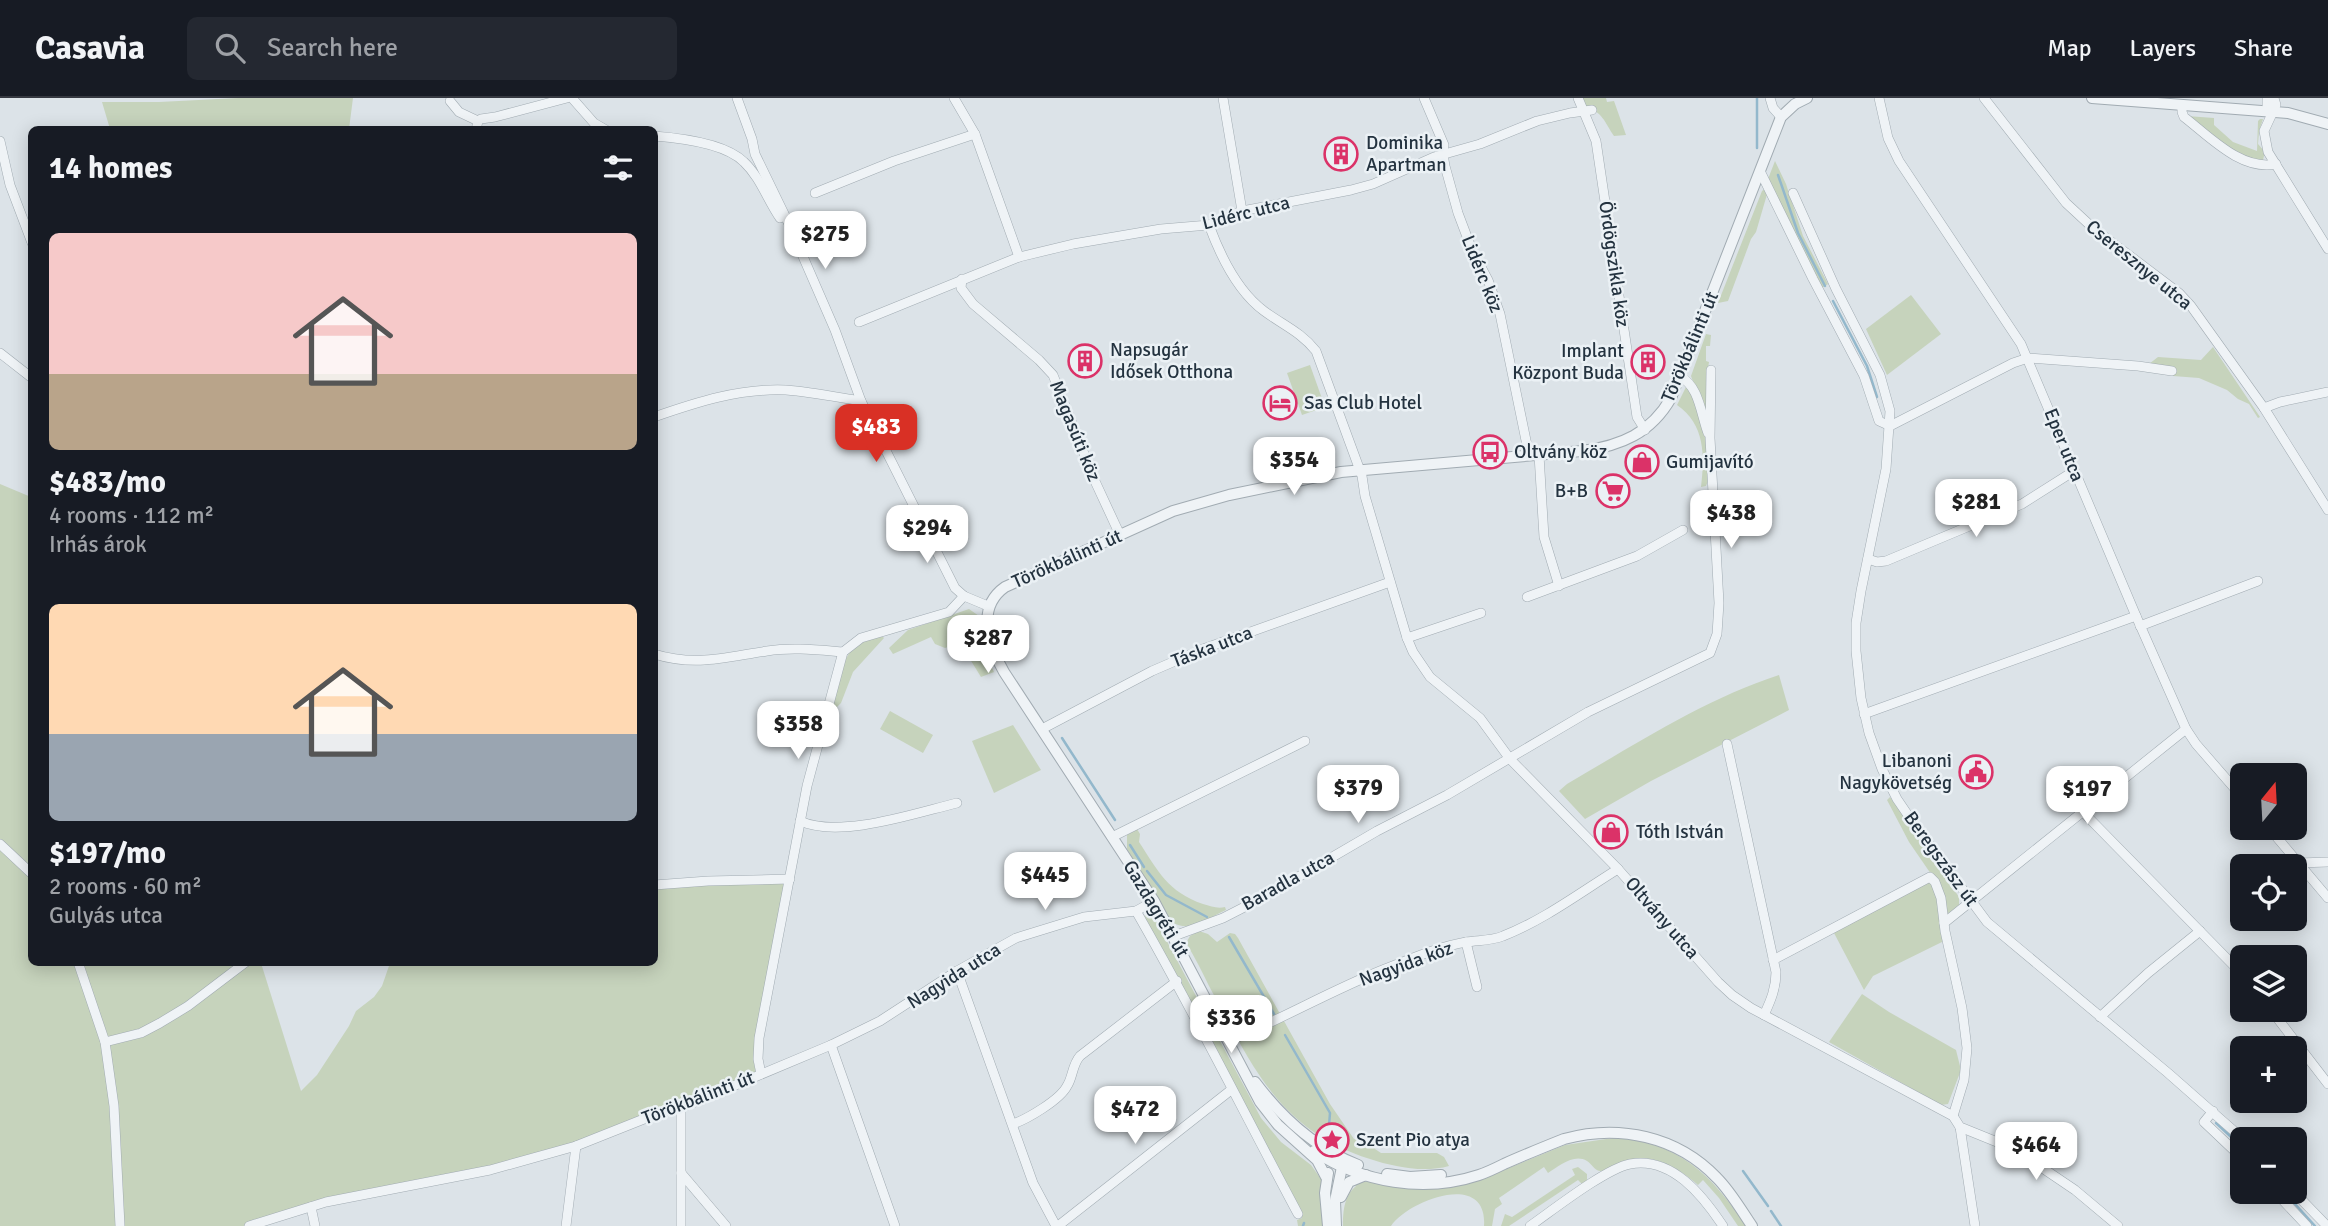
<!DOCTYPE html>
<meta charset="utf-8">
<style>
:root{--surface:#171b24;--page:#242831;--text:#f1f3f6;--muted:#9ea1a6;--line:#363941;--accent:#d93025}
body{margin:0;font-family:Signika,sans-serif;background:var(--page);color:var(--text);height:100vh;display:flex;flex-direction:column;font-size:26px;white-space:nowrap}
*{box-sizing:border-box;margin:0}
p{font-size:23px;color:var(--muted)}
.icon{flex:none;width:38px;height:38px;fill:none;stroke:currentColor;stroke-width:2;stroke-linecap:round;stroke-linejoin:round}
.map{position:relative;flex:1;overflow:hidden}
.details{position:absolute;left:28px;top:28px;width:630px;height:840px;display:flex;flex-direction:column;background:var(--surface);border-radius:10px;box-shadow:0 4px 18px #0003}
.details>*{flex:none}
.needle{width:46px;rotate:18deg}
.fabs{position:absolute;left:2230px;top:665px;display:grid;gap:14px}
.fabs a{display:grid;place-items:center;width:77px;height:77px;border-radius:10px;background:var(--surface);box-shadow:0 4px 18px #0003;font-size:35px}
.price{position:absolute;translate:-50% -60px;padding:0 16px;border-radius:14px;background:#fff;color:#222;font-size:23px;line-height:46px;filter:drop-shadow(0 2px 4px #0008)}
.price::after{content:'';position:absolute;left:50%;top:42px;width:21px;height:16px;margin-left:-10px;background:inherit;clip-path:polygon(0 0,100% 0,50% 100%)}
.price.active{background:var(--accent);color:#fff}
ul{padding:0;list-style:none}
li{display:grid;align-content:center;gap:14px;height:371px;padding:0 21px}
li span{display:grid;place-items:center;height:217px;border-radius:10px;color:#555}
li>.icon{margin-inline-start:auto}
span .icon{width:126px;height:126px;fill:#fffc;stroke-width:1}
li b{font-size:30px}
h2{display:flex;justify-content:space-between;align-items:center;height:84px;padding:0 21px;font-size:30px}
header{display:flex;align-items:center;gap:42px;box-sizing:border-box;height:98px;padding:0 35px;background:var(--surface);border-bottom:2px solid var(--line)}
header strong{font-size:33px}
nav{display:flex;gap:38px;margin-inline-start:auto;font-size:24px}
.search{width:490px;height:63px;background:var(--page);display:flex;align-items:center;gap:18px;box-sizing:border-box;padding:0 24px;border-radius:10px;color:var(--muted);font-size:26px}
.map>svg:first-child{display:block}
.green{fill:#c6d3bc}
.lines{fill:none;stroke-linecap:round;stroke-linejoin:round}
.stream{stroke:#93b8cc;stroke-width:2.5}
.minor-casing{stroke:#a1abb2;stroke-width:10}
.tertiary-casing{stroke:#a1abb2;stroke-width:12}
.minor{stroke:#eff3f6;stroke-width:9}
.tertiary{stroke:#eff3f6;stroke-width:10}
.labels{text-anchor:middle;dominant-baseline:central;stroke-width:5;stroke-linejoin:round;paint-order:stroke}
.poi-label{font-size:19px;fill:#243340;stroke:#ebf1f5;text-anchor:start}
.street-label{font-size:19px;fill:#243340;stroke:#ebf1f5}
</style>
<header>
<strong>Casavia</strong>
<div class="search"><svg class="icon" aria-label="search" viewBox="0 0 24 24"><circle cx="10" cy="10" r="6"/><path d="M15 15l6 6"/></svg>Search here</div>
<nav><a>Map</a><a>Layers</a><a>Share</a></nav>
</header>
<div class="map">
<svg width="2328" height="1128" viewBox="0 0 2328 1128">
<rect width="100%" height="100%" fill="#dce3e8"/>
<!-- green -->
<g class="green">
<polygon points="238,0 353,0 349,31 110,31 102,4 159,4"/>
<path d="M1580 0H1606L1607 4 1614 3 1626 37 1614 38C1605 25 1602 12 1585 10Z"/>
<path d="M2187 18 2214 20V27L2233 44 2257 53 2258 23 2260 21H2263L2259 33 2258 46 2265 54 2263 62C2243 67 2203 30 2187 18Z"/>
<polygon points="1775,63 1786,86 1803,138 1828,186 1822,190 1768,81"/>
<polygon points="1766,90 1768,93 1756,134 1751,141 1728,203 1718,205 1762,93"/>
<polygon points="1911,197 1941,236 1887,277 1866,231"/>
<polygon points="1706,236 1711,237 1710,248 1706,248 1706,263 1709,264 1706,282 1707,323 1691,278"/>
<polygon points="2213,249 2260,319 2258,320 2249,306 2238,301 2227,292 2199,280 2173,278 2172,271 2149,266 2158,259 2201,262"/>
<polygon points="1310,267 1325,309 1302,317 1287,275"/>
<path d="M1687 287 1692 293C1699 318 1718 365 1706 388L1701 389C1705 358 1705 326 1677 307Z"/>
<polygon points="0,386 31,399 32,864 261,865 301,993 317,977 349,928 356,913 374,899 382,888 390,865 654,864 655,787 790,781 759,940 761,976 576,1048 490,1072 326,1104 249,1128 0,1128"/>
<polygon points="969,511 979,518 983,552 994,574 981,579 960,545 945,550 935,546 931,539 893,556 889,550 908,532"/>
<path d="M882 538 884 540 853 574 841 605 833 613C832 601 835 592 839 581 847 552 853 545 882 538Z"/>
<path d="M1779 577 1789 612 1651 683 1585 721 1559 693 1567 686C1634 647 1705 601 1779 577Z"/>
<polygon points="890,613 933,637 923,655 880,631"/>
<polygon points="1013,627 1041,672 994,695 972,643"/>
<polygon points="1890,699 1959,799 1959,807 1948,816 1945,815 1931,776 1909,744 1887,702"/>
<path d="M1137 731 1140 736 1139 744C1158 773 1168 794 1203 806 1211 808 1217 811 1225 809L1226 812C1209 819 1191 836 1172 824L1127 751V737Z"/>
<polygon points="1928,781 1939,799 1944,843 1873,878 1864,892 1834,835"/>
<path d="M1146 815H1152L1154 819 1261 1020 1281 1044 1311 1067 1321 1081V1104L1324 1128H1298L1297 1122 1302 1120V1116C1250 1019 1201 920 1146 824L1144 819Z"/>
<path d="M1199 833 1208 836 1217 844 1230 835 1235 836 1238 840 1330 1006 1354 1041 1370 1043 1375 1051 1381 1055H1437L1444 1059 1449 1068C1424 1075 1394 1069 1370 1061 1277 1031 1252 967 1209 888 1202 874 1195 859 1186 845L1190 838Z"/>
<polygon points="1862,896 1889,914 1956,952 1961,972 1948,1006 1941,1007 1829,944"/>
<path d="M1613 1040C1678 1043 1712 1077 1746 1128H1738L1719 1100 1703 1082 1698 1087C1676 1068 1649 1052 1619 1065 1614 1067 1606 1074 1600 1073 1594 1072 1592 1066 1587 1063 1574 1055 1559 1068 1548 1075L1544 1069 1499 1100 1502 1106 1495 1111 1492 1128H1484C1488 1071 1407 1103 1391 1128H1343C1343 1113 1344 1098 1356 1088L1354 1085 1374 1083 1393 1087 1499 1074 1565 1047Z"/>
<polygon points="1578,1069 1587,1076 1587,1082 1583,1087 1578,1082 1509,1128 1501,1128 1505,1116 1512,1119 1575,1077 1572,1071"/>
</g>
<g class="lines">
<!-- stream -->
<g class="stream">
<polyline points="1757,50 1757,0"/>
<polyline points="1778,77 1798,135 1825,188"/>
<polyline points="1833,203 1867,268 1877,299"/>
<polyline points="1062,640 1115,722"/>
<polyline points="1130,747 1144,769"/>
<polyline points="1147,773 1166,797 1207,819"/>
<polyline points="1229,839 1274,916"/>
<polyline points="1285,937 1330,1015 1329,1028"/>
<polyline points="2216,1025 2242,1049"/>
<polyline points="1743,1073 1768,1108"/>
<polyline points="2284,1094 2315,1128"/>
<polyline points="1771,1113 1781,1128"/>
<polyline points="1303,1128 1304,1125"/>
</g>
<defs>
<g id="minor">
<polyline points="572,0 594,25 606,32"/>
<polyline points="737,0 752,41 755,56 788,124 835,232 861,303 955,490 964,498 988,508"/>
<polyline points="954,0 975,36 1019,159"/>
<polyline points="1223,0 1242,113"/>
<polyline points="1424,0 1444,47 1443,56 1445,68 1458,115 1472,152 1488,182 1500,216 1529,357"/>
<polyline points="1578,0 1596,43 1637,319 1645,332"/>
<polyline points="1770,0 1773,10 1781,19"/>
<polyline points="1879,0 1888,40 1899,63 2021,246 2136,518 2186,631 2196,646 2242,699"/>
<polyline points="1984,0 2066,105 2093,130 2179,195 2191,208 2264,310 2328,412"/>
<polyline points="2267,0 2267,7 2273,13"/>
<polyline points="2274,0 2276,7 2264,33 2268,54 2328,151"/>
<polyline points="450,3 459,14 478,23"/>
<path d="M2182 7V14L2184 19C2210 39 2241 73 2276 66"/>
<polyline points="476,32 478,23 481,21 495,19 567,0"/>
<path d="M654 38C680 40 725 45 744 64 760 79 768 103 780 120"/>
<polyline points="0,43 10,87 32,145"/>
<polyline points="1761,75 1813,181 1864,278 1879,323 1890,328"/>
<polyline points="815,95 894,63 975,36"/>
<polyline points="1793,95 1836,191 1880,277 1890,313 1886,371 1861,493 1856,525 1856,553 1861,600 1869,635 1882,671 1897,701 1912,723 1987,824 2168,975 2243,1041"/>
<path d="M1209 127C1220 157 1237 193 1264 213 1283 227 1301 234 1316 253L1362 378 1365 398 1407 540 1413 554 1430 579 1480 620 1510 661 1618 771 1718 884 1732 897 1751 910 1953 1018 1960 1029 2002 1046 2041 1069 2075 1092 2118 1128"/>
<polyline points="962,181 961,190 973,206 1039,262 1053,277 1094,381 1120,437"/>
<polyline points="859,224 1019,159 1073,146 1161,131 1209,127 1242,113 1351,92 1373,86 1434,59 1480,46 1537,23 1570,15 1592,12"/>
<polyline points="0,255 32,280"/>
<path d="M1680 279C1699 287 1701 317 1708 335"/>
<polyline points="2264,310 2280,304 2328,294"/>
<path d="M654 319C697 304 740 290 786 292 811 294 836 299 861 303"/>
<polyline points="1890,328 2013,265 2028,260 2138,268 2172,273"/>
<polyline points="1539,357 1544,439 1559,488"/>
<polyline points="1868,461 1877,464 1886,463 2022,406 2074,373"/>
<polyline points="1527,499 1637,458 1683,432"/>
<polyline points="2140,528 2258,483"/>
<polyline points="1407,540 1481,515"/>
<path d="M654 556C696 569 726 559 767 553 792 549 818 552 843 554"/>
<polyline points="1864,616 2136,518"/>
<polyline points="1042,631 1152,573 1203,551 1390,484"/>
<path d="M1727 646 1776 874C1776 890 1771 902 1764 917"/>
<polyline points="2082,713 2242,876"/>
<path d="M800 723C840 741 915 715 957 705"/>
<polyline points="2269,730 2328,800"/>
<polyline points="1112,739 1305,643"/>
<polyline points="0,746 32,776"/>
<polyline points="2299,765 2328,764"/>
<polyline points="654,787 708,783 790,781"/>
<path d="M1136 813C1193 912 1244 1015 1298 1116"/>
<polyline points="1944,825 2186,631"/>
<polyline points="1174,838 1223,820 1262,800 1377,733 1447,697 1588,614 1710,555 1717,536 1719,505 1710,340 1711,272"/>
<polyline points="1466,844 1477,889"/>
<polyline points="1773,862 1930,779 1935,784 1941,800 1945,833 1962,910 1967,950 1964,982 1953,1018"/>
<polyline points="78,864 105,944 114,1008 120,1128"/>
<polyline points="957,873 1033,1085 1056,1128"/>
<polyline points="2271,912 2328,986"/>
<polyline points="2100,919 2148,875 2200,833"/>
<path d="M1229 943C1282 921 1332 892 1385 871 1411 861 1438 849 1466 844 1479 842 1491 843 1503 838 1544 822 1581 794 1618 771"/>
<polyline points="105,944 141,935 160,925 188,908 246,864"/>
<polyline points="831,947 895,1128"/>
<polyline points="761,976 758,961 759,940 807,688 843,554 861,540 949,514 964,498"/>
<polyline points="2213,1013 2204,1024 2242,1060"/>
<path d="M1013 1026C1027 1021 1060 1002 1067 988 1073 979 1072 967 1080 958L1177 883"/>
<polyline points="1960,1029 1975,1128"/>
<polyline points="681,1075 726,1128"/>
<polyline points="2275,1094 2307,1128"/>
<polyline points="2294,1094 2327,1128"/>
<polyline points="311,1109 315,1128"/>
<polyline points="249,1128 326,1104 490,1072 576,1048 664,1013 681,1010 831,947 880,923 957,873 1016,840 1084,819 1136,813 1154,803"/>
<polyline points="566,1128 576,1048"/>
<polyline points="681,1128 681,1010"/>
<polyline points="1058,1128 1231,992"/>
<path d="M1530 1128C1553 1112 1605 1071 1630 1066 1672 1058 1703 1098 1723 1128"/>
</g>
<g id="tertiary">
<polyline points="2092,0 2288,15 2328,26"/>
<path d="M1255 984C1282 1020 1317 1051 1358 1067"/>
<path d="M1314 1053C1362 1085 1425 1095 1479 1077 1488 1074 1496 1070 1504 1066 1524 1057 1544 1049 1564 1041 1619 1026 1677 1038 1717 1080 1731 1094 1741 1112 1752 1128"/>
<polyline points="1387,1076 1410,1079 1441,1077"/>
<path d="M1326 1079 1317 1062 1278 1027 1260 1004 1154 803 1004 574C989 548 975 510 1005 489L1173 413 1229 397 1341 374 1582 353C1621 348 1651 335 1671 300L1781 19 1795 6 1807 0"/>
<polyline points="1341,1099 1349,1084 1366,1077"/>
<polyline points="1328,1128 1325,1095 1328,1075"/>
<polyline points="1336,1128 1335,1103 1342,1069 1342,1062"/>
</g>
</defs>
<!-- minor casing -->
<use href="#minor" class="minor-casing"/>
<!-- tertiary casing -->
<use href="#tertiary" class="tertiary-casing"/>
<!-- minor -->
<use href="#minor" class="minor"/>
<!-- tertiary -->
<use href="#tertiary" class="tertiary"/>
</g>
<!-- icons -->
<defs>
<symbol id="building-ring" viewBox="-11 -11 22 22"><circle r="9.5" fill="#ebf1f5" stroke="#db3268" stroke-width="1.5"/><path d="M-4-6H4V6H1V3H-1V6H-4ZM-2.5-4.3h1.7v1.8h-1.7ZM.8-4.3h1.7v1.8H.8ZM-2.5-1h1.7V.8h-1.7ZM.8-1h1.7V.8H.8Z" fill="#db3268"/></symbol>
<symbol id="hotel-ring" viewBox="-11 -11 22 22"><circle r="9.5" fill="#ebf1f5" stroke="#db3268" stroke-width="1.5"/><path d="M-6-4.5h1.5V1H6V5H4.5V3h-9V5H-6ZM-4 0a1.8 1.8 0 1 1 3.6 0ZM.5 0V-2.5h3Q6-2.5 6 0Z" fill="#db3268"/></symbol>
<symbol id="bus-ring" viewBox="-11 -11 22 22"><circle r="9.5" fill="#ebf1f5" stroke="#db3268" stroke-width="1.5"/><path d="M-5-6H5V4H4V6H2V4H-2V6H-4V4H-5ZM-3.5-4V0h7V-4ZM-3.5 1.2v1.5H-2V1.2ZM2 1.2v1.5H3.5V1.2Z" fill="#db3268"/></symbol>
<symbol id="shop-ring" viewBox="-11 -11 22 22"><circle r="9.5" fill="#ebf1f5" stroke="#db3268" stroke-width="1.5"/><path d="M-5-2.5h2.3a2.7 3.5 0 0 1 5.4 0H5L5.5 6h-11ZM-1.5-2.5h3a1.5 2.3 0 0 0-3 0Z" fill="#db3268"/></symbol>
<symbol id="supermarket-ring" viewBox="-11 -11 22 22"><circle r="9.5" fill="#ebf1f5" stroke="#db3268" stroke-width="1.5"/><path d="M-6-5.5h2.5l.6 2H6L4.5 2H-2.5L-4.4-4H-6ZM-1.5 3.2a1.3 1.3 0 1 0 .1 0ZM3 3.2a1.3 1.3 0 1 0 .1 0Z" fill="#db3268"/></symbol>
<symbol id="civic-ring" viewBox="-11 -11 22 22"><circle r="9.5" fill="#ebf1f5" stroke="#db3268" stroke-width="1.5"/><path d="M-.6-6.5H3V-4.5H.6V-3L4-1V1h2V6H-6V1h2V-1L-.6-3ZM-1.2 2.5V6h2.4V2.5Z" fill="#db3268"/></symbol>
<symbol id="sight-ring" viewBox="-11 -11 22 22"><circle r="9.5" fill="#ebf1f5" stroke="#db3268" stroke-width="1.5"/><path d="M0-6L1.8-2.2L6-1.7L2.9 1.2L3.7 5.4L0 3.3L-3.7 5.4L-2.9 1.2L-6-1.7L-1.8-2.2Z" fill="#db3268"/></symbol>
</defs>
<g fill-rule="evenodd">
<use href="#building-ring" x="1322" y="37" width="38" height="38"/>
<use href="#building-ring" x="1066" y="244" width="38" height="38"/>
<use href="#building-ring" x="1629" y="245" width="38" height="38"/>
<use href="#hotel-ring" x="1261" y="286" width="38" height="38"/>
<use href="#bus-ring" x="1471" y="335" width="38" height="38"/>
<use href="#shop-ring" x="1623" y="345" width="38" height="38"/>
<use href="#supermarket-ring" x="1594" y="374" width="38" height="38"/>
<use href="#civic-ring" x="1957" y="655" width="38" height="38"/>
<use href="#shop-ring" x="1592" y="715" width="38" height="38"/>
<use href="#sight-ring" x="1313" y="1023" width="38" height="38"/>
</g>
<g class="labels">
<!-- poi labels -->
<g class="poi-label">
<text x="1366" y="45">Dominika<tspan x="1366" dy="22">Apartman</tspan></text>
<text x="1110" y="252">Napsugár<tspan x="1110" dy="22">Idősek Otthona</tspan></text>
<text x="1624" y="253" text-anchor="end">Implant<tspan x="1624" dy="22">Központ Buda</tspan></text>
<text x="1304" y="305">Sas Club Hotel</text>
<text x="1514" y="354">Oltvány köz</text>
<text x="1666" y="364">Gumijavító</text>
<text x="1588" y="393" text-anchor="end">B+B</text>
<text x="1952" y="663" text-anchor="end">Libanoni<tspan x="1952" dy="22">Nagykövetség</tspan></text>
<text x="1636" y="734">Tóth István</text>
<text x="1356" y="1042">Szent Pio atya</text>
</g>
<!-- street labels -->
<g class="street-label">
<text transform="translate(1246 115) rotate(-14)">Lidérc utca</text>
<text transform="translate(1614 166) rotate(82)">Ördögszikla köz</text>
<text transform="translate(2139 167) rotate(39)">Cseresznye utca</text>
<text transform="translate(1482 176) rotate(68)">Lidérc köz</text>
<text transform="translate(1690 249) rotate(-67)">Törökbálinti út</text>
<text transform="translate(1075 333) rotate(68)">Magasúti köz</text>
<text transform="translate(2064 347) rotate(68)">Eper utca</text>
<text transform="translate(1067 461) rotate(-24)">Törökbálinti út</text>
<text transform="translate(1212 549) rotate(-21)">Táska utca</text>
<text transform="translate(1941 761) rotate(54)">Beregszász út</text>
<text transform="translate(1288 783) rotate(-29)">Baradla utca</text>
<text transform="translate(1156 811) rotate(59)">Gazdagréti út</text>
<text transform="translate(1662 820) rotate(49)">Oltvány utca</text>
<text transform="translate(1406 866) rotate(-20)">Nagyida köz</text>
<text transform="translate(954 878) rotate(-32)">Nagyida utca</text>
<text transform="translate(698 1000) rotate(-21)">Törökbálinti út</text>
</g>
</g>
</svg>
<div class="fabs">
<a><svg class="needle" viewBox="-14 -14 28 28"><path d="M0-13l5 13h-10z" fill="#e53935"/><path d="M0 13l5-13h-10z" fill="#9ea1a6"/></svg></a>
<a><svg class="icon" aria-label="locate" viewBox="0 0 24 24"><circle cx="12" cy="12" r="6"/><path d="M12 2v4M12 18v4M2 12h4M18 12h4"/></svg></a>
<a><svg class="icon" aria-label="layers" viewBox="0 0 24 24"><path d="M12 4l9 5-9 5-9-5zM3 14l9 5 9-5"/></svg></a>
<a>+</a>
<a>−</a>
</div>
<b class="price" style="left:825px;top:173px">$275</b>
<b class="price active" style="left:876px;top:366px">$483</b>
<b class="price" style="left:1294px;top:399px">$354</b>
<b class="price" style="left:1976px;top:441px">$281</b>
<b class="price" style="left:1731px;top:452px">$438</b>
<b class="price" style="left:927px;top:467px">$294</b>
<b class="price" style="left:988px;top:577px">$287</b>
<b class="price" style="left:798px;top:663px">$358</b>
<b class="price" style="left:1358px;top:727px">$379</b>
<b class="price" style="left:2087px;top:728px">$197</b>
<b class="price" style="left:1045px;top:814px">$445</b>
<b class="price" style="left:1231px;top:957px">$336</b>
<b class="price" style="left:1135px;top:1048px">$472</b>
<b class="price" style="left:2036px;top:1084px">$464</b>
<section class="details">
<h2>14 homes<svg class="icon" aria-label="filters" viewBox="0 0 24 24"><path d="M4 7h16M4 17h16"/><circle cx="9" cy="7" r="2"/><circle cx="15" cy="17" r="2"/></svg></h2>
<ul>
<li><span style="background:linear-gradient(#f6c9c9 65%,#b9a48a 0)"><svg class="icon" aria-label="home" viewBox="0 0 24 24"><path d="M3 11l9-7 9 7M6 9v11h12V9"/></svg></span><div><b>$483/mo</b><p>4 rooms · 112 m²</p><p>Irhás árok</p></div></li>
<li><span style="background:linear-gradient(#ffd9b3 60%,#9aa5b1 0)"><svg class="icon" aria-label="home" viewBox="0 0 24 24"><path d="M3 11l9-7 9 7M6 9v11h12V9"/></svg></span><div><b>$197/mo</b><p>2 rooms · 60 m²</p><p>Gulyás utca</p></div></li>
</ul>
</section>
</div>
